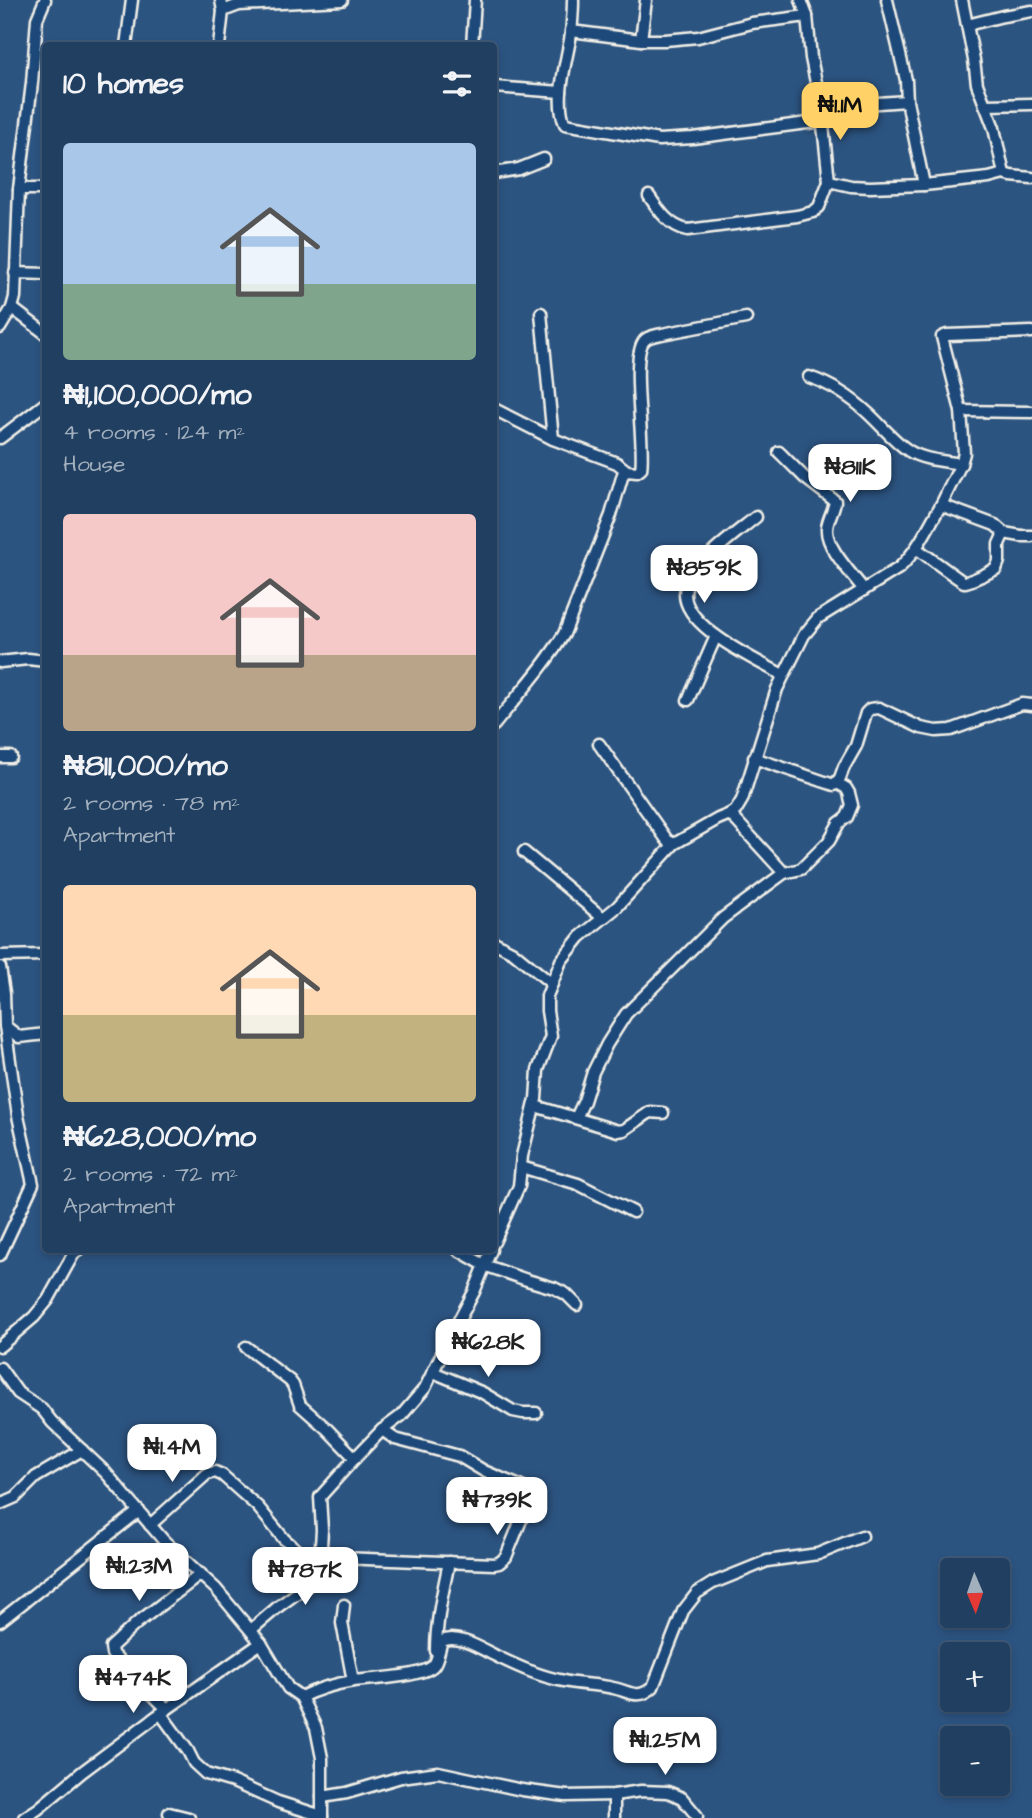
<!DOCTYPE html>
<meta charset="utf-8">
<style>
:root{--surface:#213f61;--page:#294667;--text:#f1f3f6;--muted:#a2afbd;--line:#3e5876;--accent:#ffd166}
body{margin:0;font-family:"Architects Daughter",sans-serif;background:var(--page);color:var(--text);height:100vh;display:flex;flex-direction:column;font-size:26px;white-space:nowrap}
*{box-sizing:border-box;margin:0}
p{font-size:23px;color:var(--muted)}
.icon{flex:none;width:38px;height:38px;fill:none;stroke:currentColor;stroke-width:2;stroke-linecap:round;stroke-linejoin:round}
.map{position:relative;flex:1;overflow:hidden}
.details{position:absolute;left:42px;top:42px;width:455px;height:1211px;display:flex;flex-direction:column;background:var(--surface);border-radius:7px;box-shadow:0 4px 10px #0003,0 0 0 2px var(--line)}
.details>*{flex:none}
.needle{width:46px;rotate:178deg}
.buttons{position:absolute;left:940px;top:1558px;display:grid;gap:14px}
.buttons a{display:grid;place-items:center;width:70px;height:70px;border-radius:7px;background:var(--surface);box-shadow:0 4px 10px #0003,0 0 0 2px var(--line);font-size:35px}
.price{position:absolute;translate:-50% -60px;padding:0 16px;border-radius:14px;background:#fff;color:#222;font-size:23px;line-height:46px;filter:drop-shadow(0 2px 4px #0008)}
.price::after{content:'';position:absolute;left:50%;top:42px;width:21px;height:16px;margin-left:-10px;background:inherit;clip-path:polygon(0 0,100% 0,50% 100%)}
.price.on{background:var(--accent);color:#111}
ul{padding:0;list-style:none}
li{display:grid;align-content:center;gap:14px;height:371px;padding:0 21px}
li span{display:grid;place-items:center;height:217px;border-radius:7px;color:#555}
li>.icon{margin-inline-start:auto}
span .icon{width:126px;height:126px;fill:#fffc;stroke-width:1}
li b{font-size:30px}
h2{display:flex;justify-content:space-between;align-items:center;height:84px;padding:0 21px;font-size:30px}
.map>svg:first-child{display:block}
.lines{fill:none;stroke-linecap:round;stroke-linejoin:round}
.minor-casing{stroke:#f4f1e8;stroke-width:15}
.minor{stroke:#1f4a7a;stroke-width:10}
</style>
<div class="map">
<svg width="1032" height="1818" viewBox="0 0 1032 1818">
<rect width="100%" height="100%" fill="#2c5481"/>
<filter id="ink" filterUnits="userSpaceOnUse"><feTurbulence type="fractalNoise" baseFrequency=".0143" numOctaves="2"/><feDisplacementMap in="SourceGraphic" scale="14" xChannelSelector="R" yChannelSelector="G"/><feConvolveMatrix kernelMatrix="1 2 1 2 8 2 1 2 1" color-interpolation-filters="sRGB"/></filter>
<g filter="url(#ink)">
<g class="lines">
<defs>
<g id="minor">
<path d="M573 0C573 11 572 23 571 34 567 60 554 100 565 124L659 140 693 138 823 121"/>
<polyline points="887,0 906,80 907,101 924,185"/>
<polyline points="962,0 974,60 977,84 994,128 1004,174"/>
<polyline points="223,11 239,5 342,0"/>
<polyline points="967,25 1003,16 1032,11"/>
<polyline points="571,31 641,40 665,40 698,37 752,23 807,16"/>
<polyline points="641,40 646,0"/>
<polyline points="126,46 132,0"/>
<polyline points="219,46 223,11 221,0"/>
<polyline points="472,46 475,0"/>
<polyline points="494,87 561,92"/>
<polyline points="985,105 1032,104"/>
<polyline points="821,107 907,101"/>
<polyline points="494,173 519,169 544,159"/>
<polyline points="829,181 851,186 870,187 924,185 989,178 1004,174 1011,176 1032,178"/>
<polyline points="19,189 46,189"/>
<path d="M649 196C659 211 670 227 688 230L797 216 813 212 819 207 829 181 821 107 811 58 807 16 801 0"/>
<polyline points="15,273 46,274"/>
<polyline points="12,308 46,334"/>
<polyline points="541,313 553,439"/>
<polyline points="0,328 12,308 15,297 19,189 32,83 37,19 45,0"/>
<path d="M809 377C830 384 852 398 869 414 882 426 894 441 909 451 923 460 944 461 961 464"/>
<path d="M494 409 553 439 617 463 627 471 637 472 641 469C646 444 628 352 646 339 650 336 658 335 662 334L746 318"/>
<polyline points="961,411 1032,412"/>
<polyline points="0,438 46,403"/>
<path d="M779 452 805 478 835 501C834 510 828 518 827 528 825 547 853 575 864 590"/>
<polyline points="941,505 961,464 964,453 961,411 942,337 947,335 1032,332"/>
<path d="M756 517C735 534 698 560 687 585 671 622 758 661 783 675"/>
<path d="M917 549C924 553 960 581 964 582 971 582 989 572 996 569L999 561V544L1004 533"/>
<polyline points="0,662 28,659 46,661"/>
<polyline points="688,700 716,636"/>
<path d="M494 725C518 695 544 667 564 634L611 515 623 474 627 471"/>
<polyline points="599,744 667,840 674,844"/>
<polyline points="0,757 11,757"/>
<polyline points="754,758 834,785 840,778 844,767 856,746 866,713 870,709 879,708 921,728 936,731 951,730 1022,704 1032,705"/>
<polyline points="730,814 784,873"/>
<polyline points="524,852 603,918"/>
<polyline points="494,942 513,952 552,984"/>
<polyline points="0,956 46,955"/>
<polyline points="0,967 4,993 5,1026 18,1116 33,1184 0,1255"/>
<polyline points="5,1026 19,1037 46,1034"/>
<polyline points="535,1106 618,1131 624,1130 650,1112 663,1113"/>
<polyline points="576,1118 584,1101 593,1072 607,1044 626,1014 723,918 784,873 801,869 829,841 839,823 847,817 852,805 849,793 846,788 837,783"/>
<polyline points="521,1167 578,1184 633,1212"/>
<path d="M494 1242 519 1186 522 1156 536 1099 538 1070 551 1036 547 1011V996L561 961 580 937 617 907 674 844 718 819 730 814 736 810 742 800 777 689 804 635 818 618 899 568C918 550 928 527 941 505L995 525 1004 533 1021 536H1032"/>
<polyline points="458,1250 484,1265 527,1280 554,1288 566,1294 577,1305"/>
<polyline points="0,1346 34,1317 48,1300 74,1253 79,1250"/>
<polyline points="246,1347 290,1381 293,1385 300,1405 327,1429 355,1458"/>
<polyline points="0,1368 18,1393 42,1409 52,1422 106,1473 164,1541 216,1589 261,1643 288,1688 301,1697 316,1728 322,1758 322,1818"/>
<polyline points="433,1372 483,1393 513,1411 523,1413 536,1413"/>
<polyline points="0,1504 16,1497 36,1477 82,1450"/>
<polyline points="150,1525 207,1474 215,1472 222,1475 258,1507 284,1539 319,1569"/>
<polyline points="320,1562 341,1558 494,1564 499,1563 506,1557 532,1493 529,1490 484,1471 459,1456 395,1439 382,1430"/>
<polyline points="344,1605 342,1623 353,1681"/>
<polyline points="0,1621 139,1511"/>
<polyline points="252,1629 279,1606 311,1583 316,1576 320,1562 322,1530 320,1497 355,1458 382,1430 401,1416 425,1388 449,1339 474,1292 491,1250"/>
<path d="M436 1651C436 1621 443 1591 449 1562"/>
<path d="M301 1697C317 1689 335 1684 353 1681 370 1679 422 1677 433 1666 438 1661 439 1648 442 1641 458 1633 483 1650 498 1657 519 1667 541 1677 564 1681 580 1685 597 1684 613 1688 629 1691 638 1701 653 1687L683 1611 697 1593 713 1583 755 1566 767 1561 818 1554 862 1536"/>
<polyline points="167,1709 112,1654 111,1647 137,1623 201,1574"/>
<polyline points="161,1714 188,1751 194,1763 206,1774 233,1782 278,1802 322,1816"/>
<polyline points="614,1795 614,1818"/>
<polyline points="322,1797 347,1793 401,1777 438,1772 522,1790 566,1796 614,1795 641,1791 668,1792 682,1798 697,1816"/>
<polyline points="169,1813 189,1818"/>
<polyline points="24,1818 38,1809 82,1772 157,1716 261,1643"/>
</g>
</defs>
<!-- minor casing -->
<use href="#minor" class="minor-casing"/>
<!-- minor -->
<use href="#minor" class="minor"/>
</g>
</g>
</svg>
<div class="buttons">
<a><svg class="needle" viewBox="-14 -14 28 28"><path d="M0-13l5 13h-10z" fill="#e53935"/><path d="M0 13l5-13h-10z" fill="#a2afbd"/></svg></a>
<a>+</a>
<a>−</a>
</div>
<b class="price on" style="left:840px;top:142px">₦1.1M</b>
<b class="price" style="left:850px;top:504px">₦811K</b>
<b class="price" style="left:704px;top:605px">₦859K</b>
<b class="price" style="left:488px;top:1379px">₦628K</b>
<b class="price" style="left:172px;top:1484px">₦1.4M</b>
<b class="price" style="left:497px;top:1537px">₦739K</b>
<b class="price" style="left:139px;top:1603px">₦1.23M</b>
<b class="price" style="left:305px;top:1607px">₦787K</b>
<b class="price" style="left:133px;top:1715px">₦474K</b>
<b class="price" style="left:665px;top:1777px">₦1.25M</b>
<section class="details">
<h2>10 homes<svg class="icon" aria-label="filters" viewBox="0 0 24 24"><path d="M4 7h16M4 17h16"/><circle cx="9" cy="7" r="2"/><circle cx="15" cy="17" r="2"/></svg></h2>
<ul>
<li><span style="background:linear-gradient(#a9c7e8 65%,#7fa58c 0)"><svg class="icon" aria-label="home" viewBox="0 0 24 24"><path d="M3 11l9-7 9 7M6 9v11h12V9"/></svg></span><div><b>₦1,100,000/mo</b><p>4 rooms · 124 m²</p><p>House</p></div></li>
<li><span style="background:linear-gradient(#f6c9c9 65%,#b9a48a 0)"><svg class="icon" aria-label="home" viewBox="0 0 24 24"><path d="M3 11l9-7 9 7M6 9v11h12V9"/></svg></span><div><b>₦811,000/mo</b><p>2 rooms · 78 m²</p><p>Apartment</p></div></li>
<li><span style="background:linear-gradient(#ffd9b3 60%,#c2b280 0)"><svg class="icon" aria-label="home" viewBox="0 0 24 24"><path d="M3 11l9-7 9 7M6 9v11h12V9"/></svg></span><div><b>₦628,000/mo</b><p>2 rooms · 72 m²</p><p>Apartment</p></div></li>
</ul>
</section>
</div>
